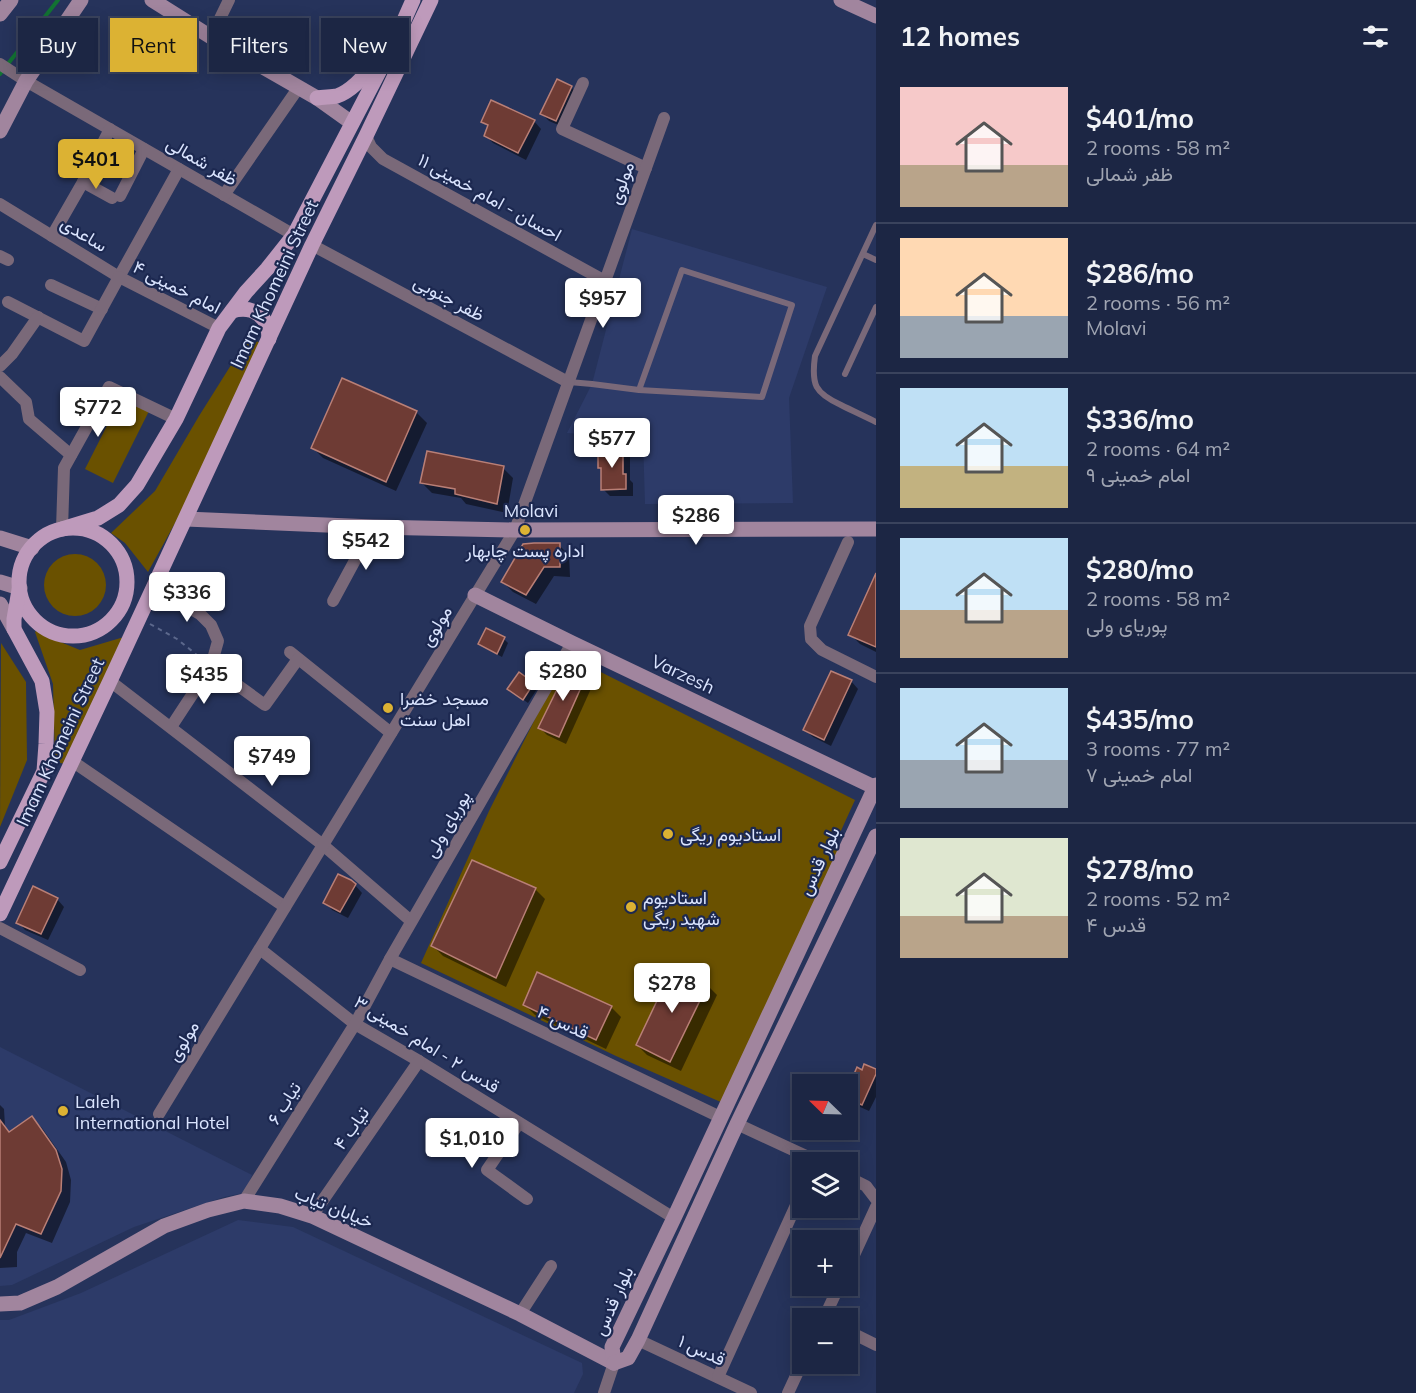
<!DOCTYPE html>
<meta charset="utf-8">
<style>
:root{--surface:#1c2644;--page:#252e4b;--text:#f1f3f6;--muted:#a0a5b2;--line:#3a435d;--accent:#dcb233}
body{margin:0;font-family:Mulish,Vazirmatn,sans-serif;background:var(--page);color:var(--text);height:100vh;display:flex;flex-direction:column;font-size:22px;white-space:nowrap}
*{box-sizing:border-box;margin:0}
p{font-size:20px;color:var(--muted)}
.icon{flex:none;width:33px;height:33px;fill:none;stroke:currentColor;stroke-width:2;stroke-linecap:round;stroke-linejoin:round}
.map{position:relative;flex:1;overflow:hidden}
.sheet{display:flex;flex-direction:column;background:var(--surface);width:540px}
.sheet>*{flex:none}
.banner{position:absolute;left:18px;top:18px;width:570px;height:54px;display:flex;gap:12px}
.needle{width:39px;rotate:293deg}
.buttons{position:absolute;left:792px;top:1074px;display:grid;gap:12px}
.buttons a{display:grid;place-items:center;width:66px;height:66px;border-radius:0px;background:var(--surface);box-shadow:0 3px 15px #0003,0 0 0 2px var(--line);font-size:30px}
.price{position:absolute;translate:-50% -51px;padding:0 14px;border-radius:6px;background:#fff;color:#222;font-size:20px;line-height:39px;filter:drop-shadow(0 2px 3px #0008)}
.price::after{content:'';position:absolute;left:50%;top:36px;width:18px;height:14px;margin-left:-9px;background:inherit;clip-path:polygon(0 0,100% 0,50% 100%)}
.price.on{background:var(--accent);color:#111}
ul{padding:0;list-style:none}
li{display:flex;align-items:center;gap:18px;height:150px;padding:0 24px}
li+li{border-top:2px solid var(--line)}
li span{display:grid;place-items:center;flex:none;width:168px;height:120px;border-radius:0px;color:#555}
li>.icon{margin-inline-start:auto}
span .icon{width:72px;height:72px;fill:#fffc;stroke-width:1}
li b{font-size:26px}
h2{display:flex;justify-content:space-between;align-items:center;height:72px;padding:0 24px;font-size:26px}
.chip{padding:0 21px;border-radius:0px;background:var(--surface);box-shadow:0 3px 15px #0003,0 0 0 2px var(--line);font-size:21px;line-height:54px}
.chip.on{background:var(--accent);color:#111}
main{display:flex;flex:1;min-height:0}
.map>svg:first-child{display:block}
.built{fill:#2d3b69}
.green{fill:#6a5100}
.shadow{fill:#0007}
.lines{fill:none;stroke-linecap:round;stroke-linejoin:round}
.stream{stroke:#127333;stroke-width:4}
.building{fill:#6e3b34;stroke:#b97f76;stroke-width:1.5}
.path{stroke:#5c688c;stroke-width:2;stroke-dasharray:4.5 4.5;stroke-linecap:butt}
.lane{stroke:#7a6979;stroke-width:6}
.street{stroke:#7a6979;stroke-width:12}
.secondary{stroke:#a1859e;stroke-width:15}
.primary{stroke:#be9abb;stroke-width:15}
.poi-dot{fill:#dcb233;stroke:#1c2850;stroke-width:2}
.labels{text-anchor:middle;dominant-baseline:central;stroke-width:4.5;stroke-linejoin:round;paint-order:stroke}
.street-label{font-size:18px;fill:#dae4fe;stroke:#1c2850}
.poi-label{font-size:18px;fill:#dae4fe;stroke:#1c2850;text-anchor:start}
</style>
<main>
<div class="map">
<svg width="876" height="1393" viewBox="0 0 876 1393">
<rect width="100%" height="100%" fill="#26335b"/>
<!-- built -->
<g class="built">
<polygon points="632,229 827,287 789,398 793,503 645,504 643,438 567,433 592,384"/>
<polygon points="0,1047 252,1175 250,1180 253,1191 224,1197 134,1227 12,1285 0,1286"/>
<polygon points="238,1220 293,1227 582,1363 583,1374 574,1393 0,1393 0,1320 9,1320 81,1293"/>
</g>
<!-- green -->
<g class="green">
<polygon points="248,338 264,344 185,505 148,572 125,543 111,533 155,491 199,416"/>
<polygon points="122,396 150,409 113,483 85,469"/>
<circle cx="75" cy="585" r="31"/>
<polygon points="40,628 58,641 80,650 124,637 66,764 55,762 53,684 35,632"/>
<polygon points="1,643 26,682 27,760 0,827"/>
<polygon points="567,655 855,800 834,846 843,851 723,1103 616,1056 421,963 489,811"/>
</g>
<!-- shadow -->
<g class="shadow">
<polygon points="557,81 571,87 579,95 563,127 549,121 542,114"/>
<polygon points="483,121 534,121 541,129 526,160 493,143 485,135 488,127"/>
<polygon points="343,380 417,413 427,423 396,491 323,458 313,448"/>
<polygon points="622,449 630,457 630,480 633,483 633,496 610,496 603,489 603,470 599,467"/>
<polygon points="503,468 513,478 507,513 466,504 461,498 432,493 422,483"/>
<polygon points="559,545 569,555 570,577 554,576 536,604 513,592 503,582"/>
<polygon points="876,577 876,652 860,644 850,634"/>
<polygon points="504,639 508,643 502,657 485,648 480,644"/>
<polygon points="569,667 587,675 594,682 566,744 547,735 540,728"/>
<polygon points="851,681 858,689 831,746 813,737 805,730"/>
<polygon points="533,684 537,689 528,703 514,693"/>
<polygon points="355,885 362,893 348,918 332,910 325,902"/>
<polygon points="535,889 545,899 506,987 443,956 433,946"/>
<polygon points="57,899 64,907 48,940 25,930 18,922"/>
<polygon points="707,985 717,995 681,1071 647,1055 637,1045"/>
<polygon points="525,1005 611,1007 621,1017 606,1049 535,1015"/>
<polygon points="876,1071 876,1097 869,1111 858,1106 850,1098 853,1093 849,1089 862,1072"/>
<polygon points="0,1105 4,1109 5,1126 10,1133 32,1118 42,1128 66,1162 71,1180 70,1202 52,1243 26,1233 17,1252 17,1267 0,1268"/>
</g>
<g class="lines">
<!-- stream -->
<polyline class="stream" points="0,74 58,0"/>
</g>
<!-- building -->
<g class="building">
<polygon points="557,79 572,86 556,121 540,114"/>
<polygon points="491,100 535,120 518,153 484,136 488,125 481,122"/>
<polygon points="342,378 417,411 386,482 311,448"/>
<polygon points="598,448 623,448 623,474 626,474 626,489 601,490 601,468 598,468"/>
<polygon points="427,451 504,466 497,504 455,494 455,489 420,483"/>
<polygon points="534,543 560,543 560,567 544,567 526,595 501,582 523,544"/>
<polygon points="876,573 876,647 848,635"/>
<polygon points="486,628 505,637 497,654 478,644"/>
<polygon points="569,665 587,674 559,737 538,728"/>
<polygon points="831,671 852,680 824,740 803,730"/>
<polygon points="519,672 534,683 523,700 507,689"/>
<polygon points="472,860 536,888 496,978 431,946"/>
<polygon points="338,874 351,880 356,884 340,912 323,903"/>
<polygon points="33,886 58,898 41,934 16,923"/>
<polygon points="673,967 708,984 670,1062 636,1045"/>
<polygon points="537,972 612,1006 596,1040 523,1005"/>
<polygon points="864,1064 876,1069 876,1074 862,1105 849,1099 852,1091 848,1088 857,1067 862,1070"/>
<polygon points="32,1116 56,1150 62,1169 61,1191 41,1234 16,1224 0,1258 0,1120 9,1132"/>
</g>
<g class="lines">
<!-- path -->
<polyline class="path" points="150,624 177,639 202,659"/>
<!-- lane -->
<g class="lane">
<path d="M876 225 815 356C811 385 815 393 841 405 853 411 864 416 876 422"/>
<polyline points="863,254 876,260"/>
<polyline points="845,374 876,307"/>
<polyline points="569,382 592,384 639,390 762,397 792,305 682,270 639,390"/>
</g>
<!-- street -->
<g class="street">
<polyline points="211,37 229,0"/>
<polyline points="0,64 26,81 294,235"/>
<polyline points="583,83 562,129 646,168"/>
<polyline points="366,136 371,147 383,159 605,281"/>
<polyline points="83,182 112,198"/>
<polyline points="224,195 299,87"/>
<polyline points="120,196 144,149"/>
<polyline points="0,204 119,277 179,169"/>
<polyline points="52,236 83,182 110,129"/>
<polyline points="312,245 568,382"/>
<polyline points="0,256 8,260"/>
<polyline points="51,285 102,309"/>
<polyline points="8,302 84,341 119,277 219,328"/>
<polyline points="0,366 12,354 38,317"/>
<polyline points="0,377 26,402 29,419 71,455"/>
<polyline points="62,529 64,468 109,387 176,419"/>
<polyline points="848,542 810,626 811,639 822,650 876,677"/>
<polyline points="154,587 200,614 211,625 218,641 211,666 171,727"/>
<polyline points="333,601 373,527"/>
<polyline points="290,652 391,733"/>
<polyline points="211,666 265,705 298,659"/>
<polyline points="110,681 323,845 411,921"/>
<polyline points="72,761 285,907"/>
<polyline points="0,928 80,970"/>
<polyline points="260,949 355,1024 419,1061 674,1218"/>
<polyline points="390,959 720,1117"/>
<polyline points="159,1114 515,530 664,118"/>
<polyline points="519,1123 487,1170 527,1199"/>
<polyline points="737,1124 819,1162"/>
<polyline points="848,1177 866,1186 876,1199"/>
<polyline points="244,1201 355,1024 390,959 572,643"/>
<polyline points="312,1216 419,1061"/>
<polyline points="848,1268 876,1207"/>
<polyline points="520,1314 551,1266"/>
<polyline points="824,1318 839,1286"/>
<polyline points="848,1331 876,1345"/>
<polyline points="638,1340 751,1393"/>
<polyline points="718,1377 802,1192"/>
<polyline points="604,1393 614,1363"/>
<polyline points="788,1393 802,1363"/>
</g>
<!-- secondary -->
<g class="secondary">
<polyline points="152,0 211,37 317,98 352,123"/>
<polyline points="841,0 876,16"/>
<polyline points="0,14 11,0"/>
<polyline points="0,131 26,81 81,0"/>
<polyline points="186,519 373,527 515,530 876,529"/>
<polyline points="0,538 32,548"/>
<polyline points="0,582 20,588"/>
<polyline points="475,595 572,643 876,788"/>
<polyline points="0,604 14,629"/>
<polyline points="0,1304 20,1303 57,1287 164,1226 208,1210 244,1201 280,1206 312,1216 520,1314 614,1363"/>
<polyline points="614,1363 612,1347 674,1218 876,785"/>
<polyline points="614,1363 628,1358 638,1340 737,1124 876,836"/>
</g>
<!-- primary -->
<g class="primary">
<path d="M317 98C324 97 331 97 337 96 354 90 368 71 380 58"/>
<path d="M232 311C253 305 269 316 269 339"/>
<circle cx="73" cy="582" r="54"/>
<polyline points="62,529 98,518 119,505 137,485 176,419 219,328 246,292 267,269 294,235 394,43 413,0"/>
<polyline points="0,862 44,771 46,744 47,712 42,681 14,629 14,619 19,590"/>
<polyline points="0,914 110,681 312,245 366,136 431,0"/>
</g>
</g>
<!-- markers -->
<g class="poi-dot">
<circle cx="525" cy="530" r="6"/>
<circle cx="388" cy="708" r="6"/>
<circle cx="668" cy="834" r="6"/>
<circle cx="631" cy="907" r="6"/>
<circle cx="63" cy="1111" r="6"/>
</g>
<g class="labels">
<!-- street labels -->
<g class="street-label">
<text transform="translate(202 161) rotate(30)">ظفر شمالی</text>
<text transform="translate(621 183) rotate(-70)">مولوی</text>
<text transform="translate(490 197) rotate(29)">احسان - امام خمینی ۱۱</text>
<text transform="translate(84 234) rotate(31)">ساعدی</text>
<text transform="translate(274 284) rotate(-65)">Imam Khomeini Street</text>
<text transform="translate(177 287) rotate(27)">امام خمینی ۴</text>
<text transform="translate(449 298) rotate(28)">ظفر جنوبی</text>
<text x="531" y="510">Molavi</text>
<text transform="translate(436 626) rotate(-59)">مولوی</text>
<text transform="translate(683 674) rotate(25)">Varzesh</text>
<text transform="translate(60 742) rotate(-65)">Imam Khomeini Street</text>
<text transform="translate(447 824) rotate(-60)">پوریای ولی</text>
<text transform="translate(819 861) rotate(-65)">بلوار قدس</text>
<text transform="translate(563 1022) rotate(26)">قدس ۴</text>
<text transform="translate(183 1041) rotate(-59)">مولوی</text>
<text transform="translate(427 1044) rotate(32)">قدس ۲ - امام خمینی ۳</text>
<text transform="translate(284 1103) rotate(-58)">تیاب ۶</text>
<text transform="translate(351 1128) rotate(-55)">تیاب ۴</text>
<text transform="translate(334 1207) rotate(22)">خیابان تیاب</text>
<text transform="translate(613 1301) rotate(-66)">بلوار قدس</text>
<text transform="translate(702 1350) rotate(25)">قدس ۱</text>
</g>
<!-- poi labels -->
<g class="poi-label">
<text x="525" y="550" text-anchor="middle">اداره پست چابهار</text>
<text x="400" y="698">مسجد خضرا<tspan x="400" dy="21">اهل سنت</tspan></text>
<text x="680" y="834">استادیوم ریگی</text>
<text x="643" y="897">استادیوم<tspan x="643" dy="21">شهید ریگی</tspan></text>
<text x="75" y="1101">Laleh<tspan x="75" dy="21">International Hotel</tspan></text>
</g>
</g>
</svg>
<div class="buttons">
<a><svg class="needle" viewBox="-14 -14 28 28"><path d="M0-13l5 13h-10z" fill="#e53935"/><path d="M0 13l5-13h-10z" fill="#a0a5b2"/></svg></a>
<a><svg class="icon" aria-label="layers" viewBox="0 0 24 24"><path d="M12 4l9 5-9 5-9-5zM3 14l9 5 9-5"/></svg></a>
<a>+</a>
<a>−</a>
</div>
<b class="price on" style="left:96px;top:190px">$401</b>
<b class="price" style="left:603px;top:329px">$957</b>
<b class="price" style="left:98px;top:438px">$772</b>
<b class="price" style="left:612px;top:469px">$577</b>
<b class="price" style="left:696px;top:546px">$286</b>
<b class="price" style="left:366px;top:571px">$542</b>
<b class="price" style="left:187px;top:623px">$336</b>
<b class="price" style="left:563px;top:702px">$280</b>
<b class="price" style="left:204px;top:705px">$435</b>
<b class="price" style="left:272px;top:787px">$749</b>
<b class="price" style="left:672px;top:1014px">$278</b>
<b class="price" style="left:472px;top:1169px">$1,010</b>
<div class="banner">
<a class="chip">Buy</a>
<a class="chip on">Rent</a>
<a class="chip">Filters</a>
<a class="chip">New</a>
</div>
</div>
<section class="sheet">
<h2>12 homes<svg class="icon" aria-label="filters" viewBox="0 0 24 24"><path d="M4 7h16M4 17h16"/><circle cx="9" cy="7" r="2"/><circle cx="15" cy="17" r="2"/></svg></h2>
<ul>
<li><span style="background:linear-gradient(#f6c9c9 65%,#b9a48a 0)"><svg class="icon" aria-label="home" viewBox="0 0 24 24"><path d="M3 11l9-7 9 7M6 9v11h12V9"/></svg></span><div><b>$401/mo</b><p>2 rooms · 58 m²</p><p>ظفر شمالی</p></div></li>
<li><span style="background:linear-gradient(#ffd9b3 65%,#9aa5b1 0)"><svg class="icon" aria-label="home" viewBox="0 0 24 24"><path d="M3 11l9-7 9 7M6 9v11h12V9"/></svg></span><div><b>$286/mo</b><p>2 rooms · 56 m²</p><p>Molavi</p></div></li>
<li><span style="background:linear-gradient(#bfe0f5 65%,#c2b280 0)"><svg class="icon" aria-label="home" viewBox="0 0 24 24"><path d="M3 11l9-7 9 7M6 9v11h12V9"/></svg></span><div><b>$336/mo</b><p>2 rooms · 64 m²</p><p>امام خمینی ۹</p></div></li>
<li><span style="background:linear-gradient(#bfe0f5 60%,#b9a48a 0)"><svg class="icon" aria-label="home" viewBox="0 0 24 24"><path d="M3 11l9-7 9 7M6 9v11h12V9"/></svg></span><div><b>$280/mo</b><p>2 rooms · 58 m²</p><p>پوریای ولی</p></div></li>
<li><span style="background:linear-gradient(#bfe0f5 60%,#9aa5b1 0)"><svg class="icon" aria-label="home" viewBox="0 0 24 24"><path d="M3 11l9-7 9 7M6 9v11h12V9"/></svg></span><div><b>$435/mo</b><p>3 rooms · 77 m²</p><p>امام خمینی ۷</p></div></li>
<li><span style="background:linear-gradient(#dfe7d0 65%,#b9a48a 0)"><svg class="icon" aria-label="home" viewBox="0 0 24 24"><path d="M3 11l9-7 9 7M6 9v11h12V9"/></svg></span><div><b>$278/mo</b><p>2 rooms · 52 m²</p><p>قدس ۴</p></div></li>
</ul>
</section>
</main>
